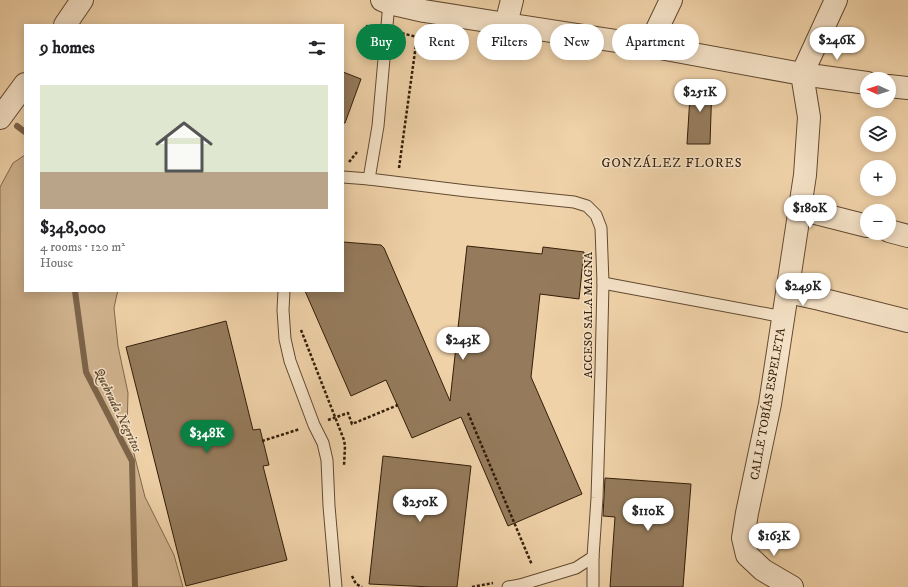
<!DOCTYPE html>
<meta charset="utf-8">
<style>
:root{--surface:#fff;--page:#f2f2f2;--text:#202124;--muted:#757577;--line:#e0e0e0;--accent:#0b8043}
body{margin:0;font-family:"IM FELL DW Pica",serif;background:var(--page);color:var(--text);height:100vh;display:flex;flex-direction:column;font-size:15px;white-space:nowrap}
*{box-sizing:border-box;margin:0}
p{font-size:13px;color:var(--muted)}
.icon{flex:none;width:22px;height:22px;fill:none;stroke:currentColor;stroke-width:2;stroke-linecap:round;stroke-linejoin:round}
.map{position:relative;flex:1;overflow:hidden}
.panel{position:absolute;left:24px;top:24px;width:320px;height:268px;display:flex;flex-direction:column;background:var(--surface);border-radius:0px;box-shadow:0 2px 10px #0003}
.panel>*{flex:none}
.banner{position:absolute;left:356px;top:24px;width:380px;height:36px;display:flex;gap:8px}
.needle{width:26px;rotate:274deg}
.fabs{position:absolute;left:860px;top:72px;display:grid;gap:8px}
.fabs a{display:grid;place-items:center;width:36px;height:36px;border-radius:50%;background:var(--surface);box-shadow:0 2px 10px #0003;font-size:20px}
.price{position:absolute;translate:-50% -34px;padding:0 9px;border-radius:14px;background:#fff;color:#222;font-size:13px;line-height:26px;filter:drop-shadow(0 1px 2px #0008)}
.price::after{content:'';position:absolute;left:50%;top:24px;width:12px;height:9px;margin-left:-6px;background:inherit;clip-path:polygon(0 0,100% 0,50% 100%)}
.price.on{background:var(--accent);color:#fff}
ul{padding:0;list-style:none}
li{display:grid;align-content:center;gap:8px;height:212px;padding:0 16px}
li+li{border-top:1px solid var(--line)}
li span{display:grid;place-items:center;height:124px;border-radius:0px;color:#555}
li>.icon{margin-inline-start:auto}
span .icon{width:72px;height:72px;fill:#fffc;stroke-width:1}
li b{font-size:17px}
h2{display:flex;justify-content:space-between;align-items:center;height:48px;padding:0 16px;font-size:17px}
.chip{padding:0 14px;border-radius:18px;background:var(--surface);box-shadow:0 2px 10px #0003;font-size:14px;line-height:36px}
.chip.on{background:var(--accent);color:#fff}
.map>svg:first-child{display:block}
.green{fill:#d0b38e;stroke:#81684b}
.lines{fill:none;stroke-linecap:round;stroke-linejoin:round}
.stream{stroke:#7d6448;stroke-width:6}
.building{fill:#957b5c;stroke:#321d08}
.service-casing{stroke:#624a30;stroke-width:13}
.minor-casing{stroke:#624a30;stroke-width:24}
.tertiary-casing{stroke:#624a30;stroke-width:24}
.path{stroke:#321d08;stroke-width:2.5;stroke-dasharray:3 2;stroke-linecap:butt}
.service{stroke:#f5e2c7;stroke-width:11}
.minor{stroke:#f5e2c7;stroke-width:22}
.tertiary{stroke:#f5e2c7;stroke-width:22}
.labels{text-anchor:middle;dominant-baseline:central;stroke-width:3;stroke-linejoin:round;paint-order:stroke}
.street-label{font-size:12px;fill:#321d08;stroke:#f5e2c7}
.neighbourhood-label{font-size:13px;letter-spacing:1px;fill:#321d08;stroke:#f5e2c7}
.water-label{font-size:13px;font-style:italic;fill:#5e472d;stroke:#f5e2c7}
</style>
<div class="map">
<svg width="908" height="587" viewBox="0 0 908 587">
<rect width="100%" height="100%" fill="#f0d2a9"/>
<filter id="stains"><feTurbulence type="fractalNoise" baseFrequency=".005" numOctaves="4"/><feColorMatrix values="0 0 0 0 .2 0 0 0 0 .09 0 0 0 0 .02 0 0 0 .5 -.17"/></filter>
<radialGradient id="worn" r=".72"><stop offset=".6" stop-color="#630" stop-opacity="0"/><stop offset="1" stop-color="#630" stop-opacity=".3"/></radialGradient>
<!-- green -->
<polygon class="green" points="25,155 25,291 118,291 117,294 114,308 118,346 128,393 127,431 133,450 145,497 174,555 183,587 0,587 0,187 13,163"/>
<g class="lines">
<!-- stream -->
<g class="stream">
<polyline points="17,126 25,132"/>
<polyline points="75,291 86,372 132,461 135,587"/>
</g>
</g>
<!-- building -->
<g class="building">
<polygon points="343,72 361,79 345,123 343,123"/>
<polygon points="691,80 712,83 710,144 687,144"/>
<polygon points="343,242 381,245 384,248 450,401 467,246 542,254 543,247 584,252 579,299 540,294 531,377 582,494 508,526 461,417 412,438 386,380 351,396 305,291 343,291"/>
<polygon points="226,321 253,430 260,429 269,465 263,466 287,560 186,586 126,347"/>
<polygon points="383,456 471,466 457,587 432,587 369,584"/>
<polygon points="605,478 691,484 683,587 610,587 615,517 603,516"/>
</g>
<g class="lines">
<defs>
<g id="service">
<polyline points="343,177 369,179 378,126 389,3"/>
<polyline points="369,179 467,191 574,202 587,206 596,215 601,228 603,283 601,370 597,498 593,557 576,568 520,585 508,587"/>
<polyline points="603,283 784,317"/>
<polyline points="284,291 283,310 285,339 290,361 314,425 323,443 327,460 329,506 336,587"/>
<polyline points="593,557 593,587"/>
</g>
<g id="minor">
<polyline points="836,0 802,74 867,83"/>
<polyline points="506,24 512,0"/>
<polyline points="649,46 671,0"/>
<polyline points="889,86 908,88"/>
<polyline points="800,209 867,226"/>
<polyline points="889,231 908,236"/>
<polyline points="788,292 820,299 908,321"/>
</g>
<g id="tertiary">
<polyline points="382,0 389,3 424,11 506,24 649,46 802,74 809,117 805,175 770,404 747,513 743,538 747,555 763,570 792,587"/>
<polyline points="65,25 82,0"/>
<polyline points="0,118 25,84"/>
</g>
</defs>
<!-- service casing -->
<use href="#service" class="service-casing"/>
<!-- minor casing -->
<use href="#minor" class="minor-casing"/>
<!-- tertiary casing -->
<use href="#tertiary" class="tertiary-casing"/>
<!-- path -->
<g class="path">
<polyline points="370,33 367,26 373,27"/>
<polyline points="349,162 357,152"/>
<polyline points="399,168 417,37 401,33"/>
<polyline points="301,330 344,440 345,446 344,466"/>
<polyline points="468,413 532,565"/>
<polyline points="328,420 348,413 352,424 398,405"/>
<polyline points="262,441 300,429"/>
<polyline points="352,576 356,584 362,587"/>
<polyline points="472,587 493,583"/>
</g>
<!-- service -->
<use href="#service" class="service"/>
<!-- minor -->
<use href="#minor" class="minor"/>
<!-- tertiary -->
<use href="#tertiary" class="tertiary"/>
</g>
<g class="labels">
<!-- street labels -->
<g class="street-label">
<text transform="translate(588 315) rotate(-90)">ACCESO SALA MAGNA</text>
<text transform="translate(768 404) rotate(-80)">CALLE TOBÍAS ESPELETA</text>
</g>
<!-- neighbourhood labels -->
<g class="neighbourhood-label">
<text x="672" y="163">GONZÁLEZ FLORES</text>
</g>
<!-- water labels -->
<g class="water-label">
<text transform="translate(118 410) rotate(64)">Quebrada Negritos</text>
</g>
</g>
<rect width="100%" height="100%" filter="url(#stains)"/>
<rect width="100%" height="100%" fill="url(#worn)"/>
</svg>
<div class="fabs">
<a><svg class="needle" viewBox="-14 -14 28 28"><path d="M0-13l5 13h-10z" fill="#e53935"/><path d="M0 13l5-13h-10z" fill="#757577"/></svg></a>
<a><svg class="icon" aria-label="layers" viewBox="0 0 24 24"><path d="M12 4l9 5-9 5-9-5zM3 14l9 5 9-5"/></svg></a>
<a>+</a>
<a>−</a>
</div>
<b class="price" style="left:837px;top:61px">$246K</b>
<b class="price" style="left:700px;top:113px">$251K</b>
<b class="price" style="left:810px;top:229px">$180K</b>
<b class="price" style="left:803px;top:307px">$249K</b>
<b class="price" style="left:463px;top:361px">$243K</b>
<b class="price on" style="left:207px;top:454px">$348K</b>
<b class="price" style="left:420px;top:523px">$250K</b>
<b class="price" style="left:648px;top:532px">$110K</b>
<b class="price" style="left:774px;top:557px">$163K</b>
<div class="banner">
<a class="chip on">Buy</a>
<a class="chip">Rent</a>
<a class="chip">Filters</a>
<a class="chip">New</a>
<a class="chip">Apartment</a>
</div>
<section class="panel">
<h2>9 homes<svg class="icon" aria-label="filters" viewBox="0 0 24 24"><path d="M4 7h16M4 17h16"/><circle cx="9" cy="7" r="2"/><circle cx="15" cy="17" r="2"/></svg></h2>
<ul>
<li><span style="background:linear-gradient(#dfe7d0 70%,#b9a48a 0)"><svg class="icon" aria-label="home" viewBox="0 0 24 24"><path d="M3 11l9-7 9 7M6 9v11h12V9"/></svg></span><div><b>$348,000</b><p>4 rooms · 120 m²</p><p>House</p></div></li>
</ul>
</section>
</div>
